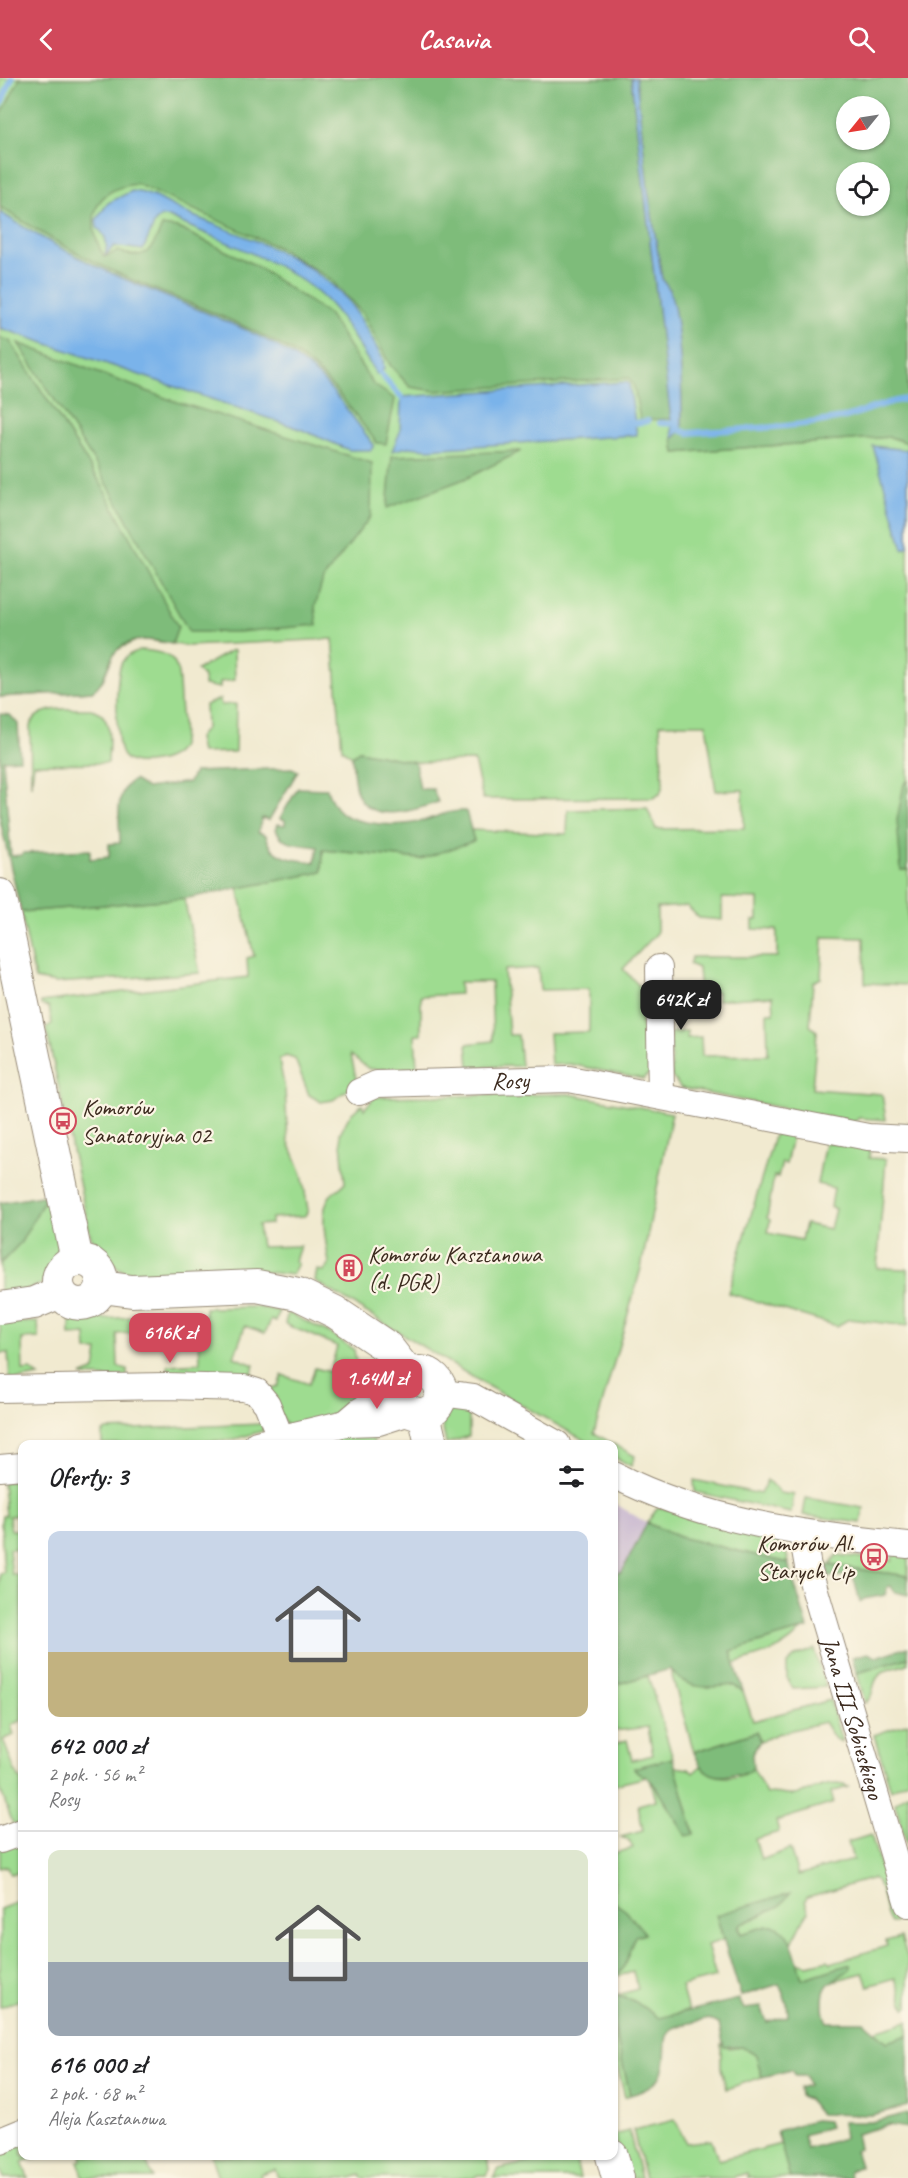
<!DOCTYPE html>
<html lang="pl">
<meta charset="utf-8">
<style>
:root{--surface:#fff;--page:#f2f2f2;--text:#202124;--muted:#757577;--line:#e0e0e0;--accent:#d1495b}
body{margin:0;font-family:Caveat,sans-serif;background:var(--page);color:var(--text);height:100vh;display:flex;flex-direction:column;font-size:22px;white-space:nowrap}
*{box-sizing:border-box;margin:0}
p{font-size:20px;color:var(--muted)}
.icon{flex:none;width:33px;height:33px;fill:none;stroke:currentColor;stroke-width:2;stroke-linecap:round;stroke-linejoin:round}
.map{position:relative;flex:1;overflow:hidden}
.details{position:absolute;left:18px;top:1362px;width:600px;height:720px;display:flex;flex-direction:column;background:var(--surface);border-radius:12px;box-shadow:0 2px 4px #0004}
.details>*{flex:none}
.needle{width:39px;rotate:240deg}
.controls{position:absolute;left:836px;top:18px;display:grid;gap:12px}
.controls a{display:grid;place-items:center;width:54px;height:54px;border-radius:50%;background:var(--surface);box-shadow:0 2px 4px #0004;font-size:30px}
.price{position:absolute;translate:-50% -51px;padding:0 14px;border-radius:12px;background:var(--accent);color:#fff;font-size:20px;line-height:39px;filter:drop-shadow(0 2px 3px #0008)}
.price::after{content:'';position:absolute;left:50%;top:36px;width:18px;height:14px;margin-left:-9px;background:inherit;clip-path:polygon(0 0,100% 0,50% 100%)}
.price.active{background:#222;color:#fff}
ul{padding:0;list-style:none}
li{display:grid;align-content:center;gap:12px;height:318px;padding:0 30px}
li+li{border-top:2px solid var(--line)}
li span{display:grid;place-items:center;height:186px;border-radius:12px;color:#555}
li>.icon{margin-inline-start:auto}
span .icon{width:108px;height:108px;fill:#fffc;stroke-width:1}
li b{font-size:26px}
h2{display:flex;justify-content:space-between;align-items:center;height:72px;padding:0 30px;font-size:26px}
header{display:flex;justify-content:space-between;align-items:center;height:78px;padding:0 30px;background:var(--accent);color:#fff;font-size:27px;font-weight:700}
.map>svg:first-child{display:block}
.industrial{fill:#cdbed2}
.green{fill:#9edc90;stroke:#6c8357;stroke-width:1.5}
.forest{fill:#7ebc7a;stroke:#5c734c;stroke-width:1.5;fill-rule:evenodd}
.water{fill:#7ab3ea;stroke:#5a6e84;stroke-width:1.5}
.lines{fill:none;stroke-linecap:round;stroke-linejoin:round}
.stream{stroke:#7ab3ea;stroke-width:6}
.minor-casing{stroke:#968a77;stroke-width:28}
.tertiary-casing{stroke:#968a77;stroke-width:34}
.minor{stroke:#fff;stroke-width:26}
.tertiary{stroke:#fff;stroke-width:32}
.labels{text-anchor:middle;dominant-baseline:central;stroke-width:4.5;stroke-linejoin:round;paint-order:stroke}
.street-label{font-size:24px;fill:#3b2a1e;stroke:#fcf5e5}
.poi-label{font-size:24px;fill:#3b2a1e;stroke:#fcf5e5;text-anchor:start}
</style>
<header><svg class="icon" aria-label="back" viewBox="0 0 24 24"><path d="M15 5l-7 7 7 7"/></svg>Casavia<svg class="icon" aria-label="search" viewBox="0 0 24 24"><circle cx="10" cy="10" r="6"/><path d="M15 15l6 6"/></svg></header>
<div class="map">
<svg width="908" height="2100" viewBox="0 0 908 2100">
<rect width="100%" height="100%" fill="#fcf5e5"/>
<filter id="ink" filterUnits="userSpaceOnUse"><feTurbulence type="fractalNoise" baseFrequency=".0167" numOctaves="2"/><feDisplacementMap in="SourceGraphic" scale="12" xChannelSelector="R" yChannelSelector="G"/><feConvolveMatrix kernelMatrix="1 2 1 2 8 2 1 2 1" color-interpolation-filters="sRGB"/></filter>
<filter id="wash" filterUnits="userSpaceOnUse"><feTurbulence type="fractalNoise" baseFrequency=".008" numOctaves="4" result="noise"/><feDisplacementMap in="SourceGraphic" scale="24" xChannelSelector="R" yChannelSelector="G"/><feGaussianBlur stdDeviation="1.35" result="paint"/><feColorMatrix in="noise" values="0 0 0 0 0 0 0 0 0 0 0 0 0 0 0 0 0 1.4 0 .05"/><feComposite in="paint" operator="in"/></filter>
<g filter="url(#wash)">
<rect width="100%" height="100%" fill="#f1ead0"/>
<!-- industrial -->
<polygon class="industrial" points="614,1425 647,1445 622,1494 614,1496"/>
<!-- green -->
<g class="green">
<path d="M0 0H631L675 375 890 359 908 365V702L904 706 901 792H908V907L865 905 864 860 823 859 821 900 813 904 810 948 817 953 812 1011 882 1016 886 1042 859 1040 854 1044 681 1010 672 999 670 955 687 953V960L701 959 702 978 768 977 767 935H774L773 918 718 922 717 914H700L698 890 689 886 692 879H777V852L753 851V842L758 841V821L722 820V842L699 840 687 828 657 830V855L623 891 649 918 650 995 643 1001 570 986 551 987 549 955 589 954V911L540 912 538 890 504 892 509 957H518L521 988 469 989 467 966 493 963 491 904H459L460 916 421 918V957H415L417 990 369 991 351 977 357 1005 333 1022 321 1024 309 1017 295 981 286 978 279 982 285 1012 288 1062 302 1096 308 1132 305 1138 271 1140V1146L258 1147 261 1169 300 1168 295 1183 298 1185 292 1197 248 1192 133 1197C114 1191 98 1173 90 1156L46 950 52 946 49 929 41 927V924L248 899 247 880 254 878 238 810 322 794 323 772 421 781 474 762 470 752 567 756 568 732 647 730 656 751 744 750 743 712 716 713 706 646H660L663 707 660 716 653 720 483 721 474 683 415 684 359 673 352 678 342 671 333 561 188 568 139 561 115 573 103 602 92 613 0 619Z"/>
<path d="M140 572C180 574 178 587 180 622 182 658 193 680 148 685 139 686 129 686 123 678 115 669 115 595 122 584 126 577 132 575 140 572Z"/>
<polygon points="232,572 234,572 235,602 220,604 220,610 204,607 204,600 197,592"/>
<polygon points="220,621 221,627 236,626 235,674 201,675 198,660 206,650 205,627"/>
<path d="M91 631C115 636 108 667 108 685L34 686 31 708 30 648C38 625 72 632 91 631Z"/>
<polygon points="184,820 200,895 56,905 35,901 21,834"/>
<path d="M569 1016 672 1035 641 1190 594 1355 635 1378 631 1388 614 1379V1366L596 1364 591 1366 484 1306 315 1203 317 1192 324 1193 329 1186C327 1167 318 1134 330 1118 334 1113 341 1110 345 1105L340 1055 350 1037 362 1026 364 1031 375 1019Z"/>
<polygon points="775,1055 792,1058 786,1086 782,1085 778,1099 774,1098 767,1140 770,1142 768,1155 801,1162 805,1146 830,1151 835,1131 831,1129 834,1110 817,1106 825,1064 870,1072 869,1080 886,1081 877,1190 908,1191 908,1248 849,1241 837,1248 728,1215"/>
<polygon points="47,1117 61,1172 42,1206 0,1221 0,1186 21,1164"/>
<polygon points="257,1229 279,1233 276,1244 271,1242 265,1255 245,1248 234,1279 254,1287 250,1302 169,1300 168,1287 200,1285 199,1256 204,1256 205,1230"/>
<polygon points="102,1234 103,1241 132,1239 132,1255 117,1256 118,1289 127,1292 127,1301 81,1298 95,1292 98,1273 87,1273 86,1257 70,1258 70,1241 91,1240"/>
<polygon points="288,1235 328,1254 354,1272 363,1325 333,1340 288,1351 267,1312 278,1308 282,1297 309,1306 315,1290 330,1294 337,1268 287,1247 285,1245"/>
<polygon points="38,1244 39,1260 22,1261 23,1293 30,1292 39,1298 10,1303 8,1275 0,1275 0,1245"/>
<polygon points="453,1329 469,1329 469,1358 446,1366 441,1341"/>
<polygon points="263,1346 266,1352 235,1361 207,1364 102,1366 102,1355 106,1352"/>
<polygon points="351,1353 372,1354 377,1359 373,1360 374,1366 310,1366"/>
<polygon points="694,1402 760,1416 767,1402 780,1415 794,1417 791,1435 695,1414"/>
<polygon points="15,1403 18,1437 9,1438 11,1452 20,1452 22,1462 19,1463 20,1470 9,1471 12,1497 20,1497 22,1519 22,1642 11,1647 14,1657 3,1662 15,1693 22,1704 22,1746 13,1746 0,1710 0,1495 4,1494 1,1445 2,1438 6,1437 3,1404"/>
<polygon points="806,1420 864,1430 861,1445 803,1437"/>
<polygon points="658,1429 780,1460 778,1467 786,1474 789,1485 679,1459 647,1445"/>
<polygon points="893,1476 908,1477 908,1498 830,1487 837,1477 892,1483"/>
<path d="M801 1552C786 1573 757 1578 734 1586L731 1573Z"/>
<polygon points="814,1571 826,1609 793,1611 787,1600 787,1586 796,1578"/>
<path d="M908 1580V1586C898 1589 883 1591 877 1600 871 1610 875 1617 865 1625L857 1595Z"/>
<polygon points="670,1591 672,1595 738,1609 743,1613 753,1643 830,1622 842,1664 835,1661 824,1644 780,1655 760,1663 756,1654 694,1674"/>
<polygon points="648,1598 673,1680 635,1690 647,1699 614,1707 614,1666 627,1662 632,1682 653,1677 648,1649 614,1653 614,1607"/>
<polygon points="908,1645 908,1703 891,1712 874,1657"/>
<path d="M701 1688C712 1702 740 1703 753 1690L766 1716C776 1713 785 1719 794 1717 810 1715 827 1702 844 1707L848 1709 831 1714 834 1725 776 1743 779 1754 755 1761 761 1782 790 1771 798 1797 853 1782 848 1764 871 1757 897 1843 891 1845C881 1832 886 1812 874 1800L807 1819 805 1823 809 1834C800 1843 800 1855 790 1865L786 1855 767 1848 741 1856 739 1847 764 1836 717 1838 723 1862 707 1867 716 1899 681 1908 688 1933 659 1940 634 1923 617 1917 638 1911 633 1894 614 1899C628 1886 626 1872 635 1857L644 1855 626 1833 614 1824V1775L633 1770 629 1763 621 1759 643 1753 638 1727 656 1722 650 1701 686 1757 694 1755 675 1689 689 1691 693 1695Z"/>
<polygon points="908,1715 908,1770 895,1725"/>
<polygon points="20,1765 22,1770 22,1806 18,1794 10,1796 7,1788 0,1790 0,1770"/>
<polygon points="22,1813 22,1921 0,1930 0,1831 20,1823 17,1815"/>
<polygon points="901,1859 908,1881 908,1929 905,1930 895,1900 868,1908 863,1895 829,1904 846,1894 850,1887 802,1901 797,1884 808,1887 828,1882 831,1885 887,1868 886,1863"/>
<polygon points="908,1943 908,1957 887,1964 875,1953"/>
<polygon points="614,1949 630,2017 625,2019 614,1975"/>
<polygon points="721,1966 730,1971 742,1969 756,1977 762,1999 726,2011 721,1990"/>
<polygon points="675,2042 686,2065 711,2062 719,2082 781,2066 790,2100 748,2100 747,2095 730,2100 706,2100 706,2098 645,2100 633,2052"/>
<polygon points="629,2053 641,2100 626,2100 615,2057"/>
<polygon points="22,2062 22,2078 40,2078 22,2084 28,2100 3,2100 0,2092 0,2071"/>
<polygon points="81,2078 144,2078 153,2100 84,2100 78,2083 82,2082"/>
<polygon points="211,2078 486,2078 490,2090 486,2097 478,2097 473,2100 362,2100 361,2097 351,2100 278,2100 275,2091 260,2096 261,2100 218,2100"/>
<polygon points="554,2078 575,2078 580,2100 493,2100 499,2091"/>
</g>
<!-- forest -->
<g class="forest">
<path d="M20 0H631L671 341 640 342 634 309 629 300 435 313 410 309 390 287 363 236 329 200 279 170 137 106C91 111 85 143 104 179L118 173C145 184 153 172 162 148L178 150 253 186 329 237 373 306 395 321 386 366 377 365C353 334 328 297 294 275 252 249 206 232 161 214 105 192 50 162 0 129V39Z"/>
<path d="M636 0H908V365L890 359 675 375 673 360 682 352C682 323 682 218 662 201L648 112ZM846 28H879V62H846ZM846 94H879V128H846Z"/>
<path d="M0 260 10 263 100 404 178 549 172 566C147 560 119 557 109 586 104 597 103 606 92 613L0 619Z"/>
<polygon points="18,265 171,322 372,385 371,438 323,501 315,529 317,547 238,554 189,554 100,393"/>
<polygon points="521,373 467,400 387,430 392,378"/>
<path d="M0 636 10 637 18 646 20 681 3 682 11 778 22 777 23 775 90 772V781L109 779V766L120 765C120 745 113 712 134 702L147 710 189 704 194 694 292 690 298 693 269 742 262 740 258 754 266 757C271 781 294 782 315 784L318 769C301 766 283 769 276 751L278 746 285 747V742L280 740 298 710 327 711C334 734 344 740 366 744 387 748 406 748 426 742 441 737 451 732 466 733L474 763 421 781 323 772 322 794 188 820 21 834 0 742Z"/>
<path d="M359 673 415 684 420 711H433L438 724C413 733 366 748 356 711 353 701 353 689 352 678Z"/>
<polygon points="908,702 908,792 901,792 897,742 904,706"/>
<polygon points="47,1117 21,1164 0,1186 0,1125"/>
<path d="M647 1445 679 1459 788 1485 808 1550 731 1573 743 1613 733 1607C710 1610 686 1613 670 1591L614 1607V1496L622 1494Z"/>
<polygon points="826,1487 908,1498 908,1517 895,1514 891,1508 887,1509 885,1517 864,1521 860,1524 853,1497 829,1499"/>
<polygon points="908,1569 908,1580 857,1595 852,1579 868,1575 876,1579"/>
<path d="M756 1654 760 1663 752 1676 753 1690C745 1698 740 1695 730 1697 711 1701 701 1692 694 1674Z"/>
<path d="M673 1680 694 1756 686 1758C675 1741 665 1720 652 1704 647 1697 639 1698 634 1690Z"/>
<path d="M790 1815 780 1828 739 1847 738 1851 741 1856C750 1854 760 1849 769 1848 792 1845 797 1885 802 1901L850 1886V1891C836 1903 823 1902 823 1924 823 1931 823 1937 827 1944H864L887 1964 908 1957V2028L871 2037 819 2036 808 2021 800 2018 799 2010 808 2007 806 1998H795L791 1992 762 1999 756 1977 742 1969H724L719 1946 709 1941C698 1944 681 1945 672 1951 655 1963 684 2003 630 2017L614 1948V1917L634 1923 659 1940 739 1921 744 1931 761 1929 767 1944 788 1938 787 1925 779 1906 741 1918 716 1837Z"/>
<polygon points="614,1824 626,1833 645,1855 635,1858 623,1891 614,1900"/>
<polygon points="908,2035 908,2050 888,2047 856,2056 859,2070 855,2073 860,2088 849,2093 850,2100 790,2100 777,2053 814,2042 828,2043 830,2049 803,2057 807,2071 844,2060 842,2044 871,2044"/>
</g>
<!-- water -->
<g class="water">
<path d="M631 0H636L648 112 662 201C682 219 682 323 682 352L673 360Z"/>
<path d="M132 113C155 115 170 128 191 137 244 159 307 177 347 222 362 239 372 262 383 281L384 291 377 297C363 275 350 251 334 231 296 185 221 165 169 139H161L155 144 143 172 114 168 105 178C108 167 107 157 97 150L96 142 108 125Z"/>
<path d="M0 134C46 164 99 191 150 212 200 233 272 257 313 293 336 313 355 343 374 367L371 372H349L300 351 0 250Z"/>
<polygon points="625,304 629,305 637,357 429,371 408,369 392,373 400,354 401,319"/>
<polygon points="873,368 908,372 908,469 903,471"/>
</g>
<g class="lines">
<!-- stream -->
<g class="stream">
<polyline points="0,28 12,0"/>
<polyline points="380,295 401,319"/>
<polyline points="635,345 648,343"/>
<polyline points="660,345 677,346"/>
<path d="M677 347 680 352 688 355C738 351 792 350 841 340 864 335 884 323 908 321"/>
</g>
</g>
</g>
<g filter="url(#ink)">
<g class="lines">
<defs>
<g id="minor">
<polyline points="659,890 661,1018"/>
<path id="s1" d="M359 1014 377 1006 569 1001 868 1059 908 1061"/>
<polyline points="0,1311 165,1308 244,1310 257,1314 267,1326 281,1361"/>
<polyline points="442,1315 473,1319 557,1366"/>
<polyline points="346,1345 360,1333 400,1309"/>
<polyline points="257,1366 346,1345 379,1344 410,1334"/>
<polyline points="0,1390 22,1388"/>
<path d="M614 1397C706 1444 806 1457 908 1467"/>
<path id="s2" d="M802 1455 808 1489 908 1826"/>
<polyline points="0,1762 22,1754"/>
<polyline points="0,2063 22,2054"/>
</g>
<g id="tertiary">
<polyline points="0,817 77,1182"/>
<circle cx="80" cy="1204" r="22"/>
<polyline points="102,1209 132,1213 257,1208 298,1216 335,1234 387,1269 409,1297"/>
<polyline points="0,1230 34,1225 60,1214"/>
<circle cx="420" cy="1315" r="21"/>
<polyline points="424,1336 431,1366"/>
<polyline points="612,2078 618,2100"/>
</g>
</defs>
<!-- minor casing -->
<use href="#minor" class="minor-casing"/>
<!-- tertiary casing -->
<use href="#tertiary" class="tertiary-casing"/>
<!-- minor -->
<use href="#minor" class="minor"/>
<!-- tertiary -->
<use href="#tertiary" class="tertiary"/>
</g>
</g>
<!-- icons -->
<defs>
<symbol id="bus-ring" viewBox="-11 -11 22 22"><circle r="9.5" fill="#fcf5e5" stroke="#d1495b" stroke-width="1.5"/><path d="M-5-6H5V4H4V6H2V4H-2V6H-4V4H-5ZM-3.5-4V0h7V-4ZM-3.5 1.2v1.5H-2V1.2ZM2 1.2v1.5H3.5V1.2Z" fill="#d1495b"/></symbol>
<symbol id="building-ring" viewBox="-11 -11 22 22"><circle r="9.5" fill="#fcf5e5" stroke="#d1495b" stroke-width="1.5"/><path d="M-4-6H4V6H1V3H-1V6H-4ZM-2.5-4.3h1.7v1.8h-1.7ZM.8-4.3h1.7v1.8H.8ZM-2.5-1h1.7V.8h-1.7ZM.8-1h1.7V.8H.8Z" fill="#d1495b"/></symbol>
</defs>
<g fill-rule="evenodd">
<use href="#bus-ring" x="48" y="1028" width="30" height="30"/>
<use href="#building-ring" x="334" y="1175" width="30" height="30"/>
<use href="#bus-ring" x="859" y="1464" width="30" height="30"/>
</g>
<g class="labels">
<!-- street labels -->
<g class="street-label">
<text stroke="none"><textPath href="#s1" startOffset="153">Rosy</textPath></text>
<text stroke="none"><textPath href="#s2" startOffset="192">Jana III Sobieskiego</textPath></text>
</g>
<!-- poi labels -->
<g class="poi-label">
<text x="82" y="1029">Komorów<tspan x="82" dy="28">Sanatoryjna 02</tspan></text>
<text x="368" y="1176">Komorów Kasztanowa<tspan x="368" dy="28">(d. PGR)</tspan></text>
<text x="854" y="1465" text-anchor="end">Komorów Al.<tspan x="854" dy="28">Starych Lip</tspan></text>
</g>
</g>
</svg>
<div class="controls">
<a><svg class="needle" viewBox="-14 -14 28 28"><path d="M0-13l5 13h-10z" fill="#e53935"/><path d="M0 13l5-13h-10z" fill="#757577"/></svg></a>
<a><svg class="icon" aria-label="locate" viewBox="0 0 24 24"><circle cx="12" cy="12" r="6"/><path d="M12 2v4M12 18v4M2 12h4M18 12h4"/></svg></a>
</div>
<b class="price active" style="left:681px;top:953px">642K zł</b>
<b class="price" style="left:170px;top:1286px">616K zł</b>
<b class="price" style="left:377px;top:1332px">1.64M zł</b>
<section class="details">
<h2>Oferty: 3<svg class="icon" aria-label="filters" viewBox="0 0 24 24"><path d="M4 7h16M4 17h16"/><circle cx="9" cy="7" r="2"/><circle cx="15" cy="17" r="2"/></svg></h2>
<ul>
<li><span style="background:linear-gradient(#c9d6e8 65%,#c2b280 0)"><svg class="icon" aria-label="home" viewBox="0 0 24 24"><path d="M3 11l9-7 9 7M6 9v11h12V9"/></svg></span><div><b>642 000 zł</b><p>2 pok. · 56 m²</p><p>Rosy</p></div></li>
<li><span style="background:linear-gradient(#dfe7d0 60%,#9aa5b1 0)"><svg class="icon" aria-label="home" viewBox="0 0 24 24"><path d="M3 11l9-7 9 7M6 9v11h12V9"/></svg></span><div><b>616 000 zł</b><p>2 pok. · 68 m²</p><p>Aleja Kasztanowa</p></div></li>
</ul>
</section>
</div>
